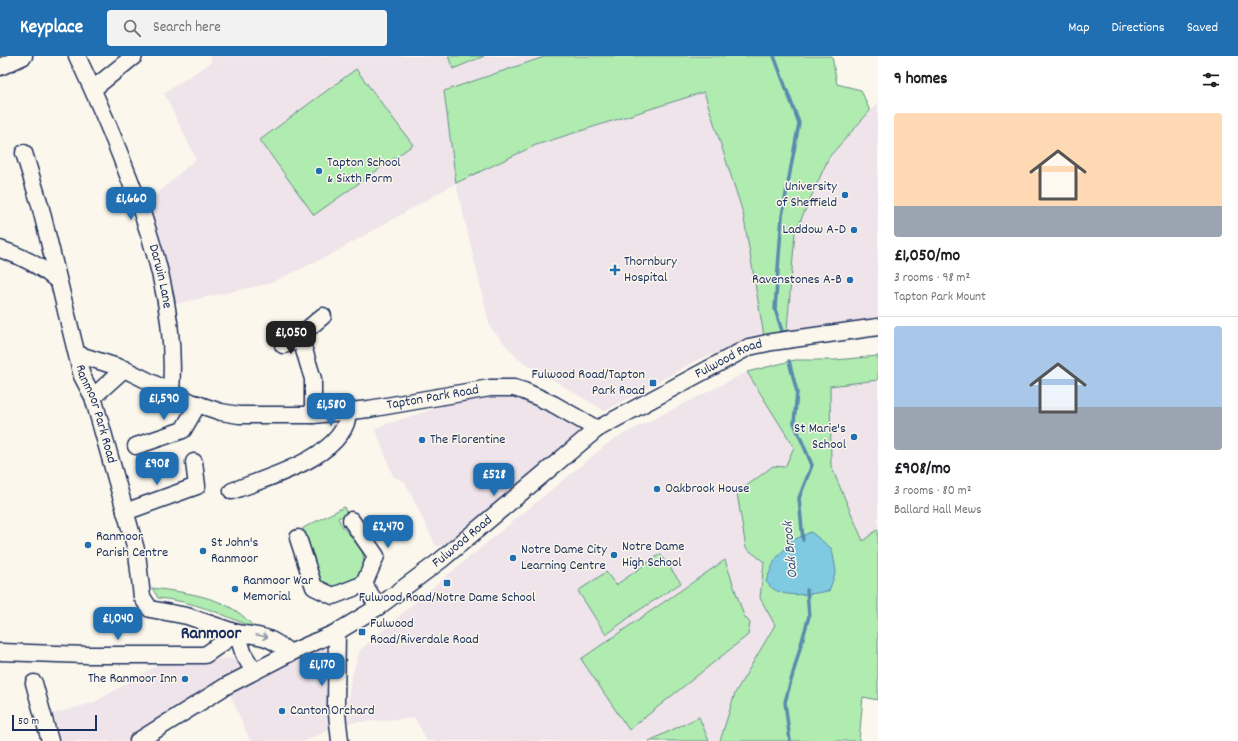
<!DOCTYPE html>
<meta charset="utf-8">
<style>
:root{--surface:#fff;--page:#f2f2f2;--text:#202124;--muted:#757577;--line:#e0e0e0;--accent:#1f6fb2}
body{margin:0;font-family:Dekko,sans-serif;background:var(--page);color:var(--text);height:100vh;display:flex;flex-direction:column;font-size:15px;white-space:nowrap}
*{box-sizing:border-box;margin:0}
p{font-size:13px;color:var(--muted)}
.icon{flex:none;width:22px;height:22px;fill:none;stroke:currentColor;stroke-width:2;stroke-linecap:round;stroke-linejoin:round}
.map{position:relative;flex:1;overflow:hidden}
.panel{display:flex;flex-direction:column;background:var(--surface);width:360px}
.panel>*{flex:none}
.scale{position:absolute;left:12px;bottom:10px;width:85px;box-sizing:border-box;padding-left:4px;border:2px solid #1b2f5e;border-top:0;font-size:11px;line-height:14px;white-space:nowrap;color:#1b2f5e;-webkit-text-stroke:3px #fbf7ec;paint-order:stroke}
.price{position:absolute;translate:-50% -34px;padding:0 9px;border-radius:8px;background:var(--accent);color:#fff;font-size:13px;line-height:26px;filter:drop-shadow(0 1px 2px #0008)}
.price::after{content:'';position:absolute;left:50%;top:24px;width:12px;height:9px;margin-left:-6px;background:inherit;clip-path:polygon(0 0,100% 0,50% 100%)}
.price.selected{background:#222;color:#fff}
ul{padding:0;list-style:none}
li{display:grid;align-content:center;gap:8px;height:212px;padding:0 16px}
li+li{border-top:1px solid var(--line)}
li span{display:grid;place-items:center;height:124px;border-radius:4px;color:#555}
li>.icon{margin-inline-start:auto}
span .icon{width:72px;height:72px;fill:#fffc;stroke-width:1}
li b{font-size:17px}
h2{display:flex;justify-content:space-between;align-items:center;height:48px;padding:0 16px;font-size:17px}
header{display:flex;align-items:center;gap:24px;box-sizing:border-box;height:56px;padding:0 20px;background:var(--accent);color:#fff}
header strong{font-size:19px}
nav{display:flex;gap:22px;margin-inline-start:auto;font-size:14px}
.search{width:280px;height:36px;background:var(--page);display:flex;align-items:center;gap:10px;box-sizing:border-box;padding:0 14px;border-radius:4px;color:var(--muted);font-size:15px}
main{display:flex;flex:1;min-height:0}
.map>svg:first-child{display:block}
.built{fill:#eee4ea}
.green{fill:#b0ebb0;stroke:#668d87}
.water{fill:#80cae1;stroke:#588cad}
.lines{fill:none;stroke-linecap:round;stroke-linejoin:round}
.stream{stroke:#588cad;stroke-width:3.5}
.minor-casing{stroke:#1b2f5e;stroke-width:19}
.minor{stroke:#fbf7ec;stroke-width:16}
.oneway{stroke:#8b93a5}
.poi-dot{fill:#1f6fb2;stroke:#fbf7ec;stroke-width:1.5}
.labels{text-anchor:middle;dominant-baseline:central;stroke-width:3;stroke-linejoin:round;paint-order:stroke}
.poi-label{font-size:14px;fill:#1b2f5e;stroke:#fbf7ec;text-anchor:start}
.street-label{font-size:14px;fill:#1b2f5e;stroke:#fbf7ec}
.water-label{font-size:15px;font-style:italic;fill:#34567f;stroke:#fbf7ec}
.district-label{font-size:18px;font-weight:bold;fill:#1b2f5e;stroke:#fbf7ec}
</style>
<header>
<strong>Keyplace</strong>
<div class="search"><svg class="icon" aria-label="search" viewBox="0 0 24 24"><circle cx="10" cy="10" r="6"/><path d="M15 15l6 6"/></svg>Search here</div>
<nav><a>Map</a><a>Directions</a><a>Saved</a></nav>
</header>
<main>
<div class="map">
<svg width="878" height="685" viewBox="0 0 878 685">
<rect width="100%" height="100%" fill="#fbf7ec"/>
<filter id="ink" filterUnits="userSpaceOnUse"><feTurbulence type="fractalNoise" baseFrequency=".025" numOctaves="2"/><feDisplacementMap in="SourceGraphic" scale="8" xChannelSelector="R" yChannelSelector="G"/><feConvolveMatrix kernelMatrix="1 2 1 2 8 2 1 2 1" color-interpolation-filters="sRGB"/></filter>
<g filter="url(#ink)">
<!-- built -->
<g class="built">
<polygon points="210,0 547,0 444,35 456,127 536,89 704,36 743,157 764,280 697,304 605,355 518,303 490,271 456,127 330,199 271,227 170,249 142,151 196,103 164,37 212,6"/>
<polygon points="878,47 878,262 787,274 795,177 829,101"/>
<polygon points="747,316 794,391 785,411 764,506 760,542 776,569 735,637 720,685 427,685 415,662 346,667 351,622 360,594 433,531 612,384"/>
<polygon points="878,324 878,473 863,485 831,410 830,329"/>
<polygon points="470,341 530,343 589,373 458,486 436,490 405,426 393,420 375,372"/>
<polygon points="325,590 335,671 304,685 250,685 229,635"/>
<polygon points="238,602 243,612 131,685 48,685 43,661 95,646 161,607 179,605"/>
</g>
<!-- green -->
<g class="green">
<polygon points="448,0 484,0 453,13"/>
<polygon points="547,0 832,0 837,28 861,34 870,55 829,101 795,177 787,274 764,280 743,157 704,36 536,89 456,127 444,35"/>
<polygon points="356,13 413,89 314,159 260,84"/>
<polygon points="878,300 878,324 830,330 831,410 863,485 878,473 878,644 863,641 859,685 720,685 735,637 775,569 760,542 764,506 746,492 737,437 773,410 785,411 794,391 747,316 795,304 835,304"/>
<path d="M344 451 347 458 338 462C344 478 357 482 362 494 369 514 353 529 335 532 331 533 324 531 320 531L314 500 307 491 303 472Z"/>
<polygon points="660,498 681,527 635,557 606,579 578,535 606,516 616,529"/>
<polygon points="725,504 744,560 750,567 748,579 629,674 581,603"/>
<path d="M152 532C189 537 232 541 255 573 224 558 192 545 158 542Z"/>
<polygon points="699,661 709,685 649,685"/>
</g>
<!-- water -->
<path class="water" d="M811 476 832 493 836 515 829 535C809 538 778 545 766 525L775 504 791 485Z"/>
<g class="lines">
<!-- stream -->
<g class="stream">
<polyline points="774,0 799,67 782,160 775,253 782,275"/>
<polyline points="789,305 797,336 794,367 812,409 799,442 803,484"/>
<polyline points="790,685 785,646 809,560 807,534"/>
</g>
<defs>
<g id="minor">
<path id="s1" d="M77 0C94 36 110 72 124 109 153 181 177 257 171 335"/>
<polyline points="0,11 24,0"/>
<polyline points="93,33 134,0"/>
<path id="s2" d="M24 97 40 149 82 320 93 341 137 497 142 541 150 553 187 560 237 577"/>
<path d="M0 193C21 200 41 210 58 225"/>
<polyline points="283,289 301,284"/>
<path id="s3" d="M77 298 124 313 191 346 221 356 239 359H313L369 353 490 332H514L524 335 553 348 597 373"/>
<polyline points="93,341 124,313"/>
<polyline points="313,359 313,323 301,284 303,277 323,260"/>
<polyline points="136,390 183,374 198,348"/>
<path d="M232 435C266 422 348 400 348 355"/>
<polyline points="125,456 197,430 194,406"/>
<polyline points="351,464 376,500 364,528"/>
<polyline points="298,482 314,531 333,540 364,528 378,551"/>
<polyline points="337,576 336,649 340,685"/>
<polyline points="0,596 87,599 205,599 237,577"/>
<path d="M254 615 244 599 237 577C263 580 269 580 290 597"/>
<polyline points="34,627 50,685"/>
<path id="s4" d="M138 685 226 630 290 597 337 576 378 551 441 504 597 373 749 291 772 286 878 271"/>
</g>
</defs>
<!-- minor casing -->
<use href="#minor" class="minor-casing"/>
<!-- minor -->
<use href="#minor" class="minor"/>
</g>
<!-- one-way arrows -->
<defs><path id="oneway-shaft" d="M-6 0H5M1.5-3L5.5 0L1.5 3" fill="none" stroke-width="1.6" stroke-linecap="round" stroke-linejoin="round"/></defs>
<use class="oneway" href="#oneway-shaft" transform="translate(262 580) rotate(12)"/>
</g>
<!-- markers -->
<g class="poi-dot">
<circle cx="319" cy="115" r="4"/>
<circle cx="845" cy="139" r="4"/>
<circle cx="854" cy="174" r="4"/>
<path d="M613 208h4v4h4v4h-4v4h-4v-4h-4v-4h4z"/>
<circle cx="850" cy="224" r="4"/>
<rect x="649" y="323" width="8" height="8" rx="2"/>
<circle cx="854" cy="381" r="4"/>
<circle cx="422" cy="384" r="4"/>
<circle cx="657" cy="433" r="4"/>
<circle cx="88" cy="489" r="4"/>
<circle cx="203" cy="495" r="4"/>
<circle cx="614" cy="499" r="4"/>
<circle cx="513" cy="502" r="4"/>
<rect x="443" y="523" width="8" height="8" rx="2"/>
<circle cx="235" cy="533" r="4"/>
<rect x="358" y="572" width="8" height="8" rx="2"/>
<circle cx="185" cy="623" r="4"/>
<circle cx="282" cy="655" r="4"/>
</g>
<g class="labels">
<!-- poi labels -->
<g class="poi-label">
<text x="327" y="107">Tapton School<tspan x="327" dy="16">&amp; Sixth Form</tspan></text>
<text x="837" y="131" text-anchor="end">University<tspan x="837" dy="16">of Sheffield</tspan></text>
<text x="846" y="174" text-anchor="end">Laddow A-D</text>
<text x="624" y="206">Thornbury<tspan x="624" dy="16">Hospital</tspan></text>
<text x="842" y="224" text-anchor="end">Ravenstones A-B</text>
<text x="645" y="319" text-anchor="end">Fulwood Road/Tapton<tspan x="645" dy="16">Park Road</tspan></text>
<text x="846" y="373" text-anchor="end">St Marie's<tspan x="846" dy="16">School</tspan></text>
<text x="430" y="384">The Florentine</text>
<text x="665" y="433">Oakbrook House</text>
<text x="96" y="481">Ranmoor<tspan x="96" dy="16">Parish Centre</tspan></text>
<text x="211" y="487">St John's<tspan x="211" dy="16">Ranmoor</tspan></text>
<text x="622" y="491">Notre Dame<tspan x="622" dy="16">High School</tspan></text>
<text x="521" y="494">Notre Dame City<tspan x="521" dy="16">Learning Centre</tspan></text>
<text x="243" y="525">Ranmoor War<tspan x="243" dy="16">Memorial</tspan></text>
<text x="447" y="542" text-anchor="middle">Fulwood Road/Notre Dame School</text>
<text x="370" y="568">Fulwood<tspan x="370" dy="16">Road/Riverdale Road</tspan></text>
<text x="177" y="623" text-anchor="end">The Ranmoor Inn</text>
<text x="290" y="655">Canton Orchard</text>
</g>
<!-- street labels -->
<g class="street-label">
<text stroke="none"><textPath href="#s1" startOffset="236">Darwin Lane</textPath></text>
<text stroke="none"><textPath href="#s4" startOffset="707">Fulwood Road</textPath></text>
<text stroke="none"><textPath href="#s3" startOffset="369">Tapton Park Road</textPath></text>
<text stroke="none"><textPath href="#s2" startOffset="271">Ranmoor Park Road</textPath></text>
<text stroke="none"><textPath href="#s4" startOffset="382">Fulwood Road</textPath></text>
</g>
<!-- water labels -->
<g class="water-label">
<text transform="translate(791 494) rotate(-95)">Oak Brook</text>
</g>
<!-- district labels -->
<g class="district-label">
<text x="211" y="578">Ranmoor</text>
</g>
</g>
</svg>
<div class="scale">50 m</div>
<b class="price" style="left:131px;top:165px">£1,660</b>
<b class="price selected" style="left:291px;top:299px">£1,050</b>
<b class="price" style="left:164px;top:365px">£1,590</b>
<b class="price" style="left:331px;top:371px">£1,580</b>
<b class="price" style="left:157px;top:430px">£908</b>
<b class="price" style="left:494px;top:441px">£528</b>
<b class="price" style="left:388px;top:493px">£2,470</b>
<b class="price" style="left:118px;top:585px">£1,040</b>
<b class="price" style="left:322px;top:631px">£1,170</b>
</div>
<section class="panel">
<h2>9 homes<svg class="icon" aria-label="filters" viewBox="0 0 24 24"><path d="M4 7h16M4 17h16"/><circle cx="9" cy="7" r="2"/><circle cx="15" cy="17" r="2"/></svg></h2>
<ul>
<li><span style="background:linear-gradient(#ffd9b3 75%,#9aa5b1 0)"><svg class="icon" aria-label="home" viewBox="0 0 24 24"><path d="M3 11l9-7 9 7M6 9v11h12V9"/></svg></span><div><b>£1,050/mo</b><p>3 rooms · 98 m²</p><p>Tapton Park Mount</p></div></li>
<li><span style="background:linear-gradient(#a9c7e8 65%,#9aa5b1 0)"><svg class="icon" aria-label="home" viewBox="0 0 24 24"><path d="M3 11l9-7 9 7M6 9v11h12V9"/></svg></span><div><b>£908/mo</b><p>3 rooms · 80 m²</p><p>Ballard Hall Mews</p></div></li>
</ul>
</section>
</main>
